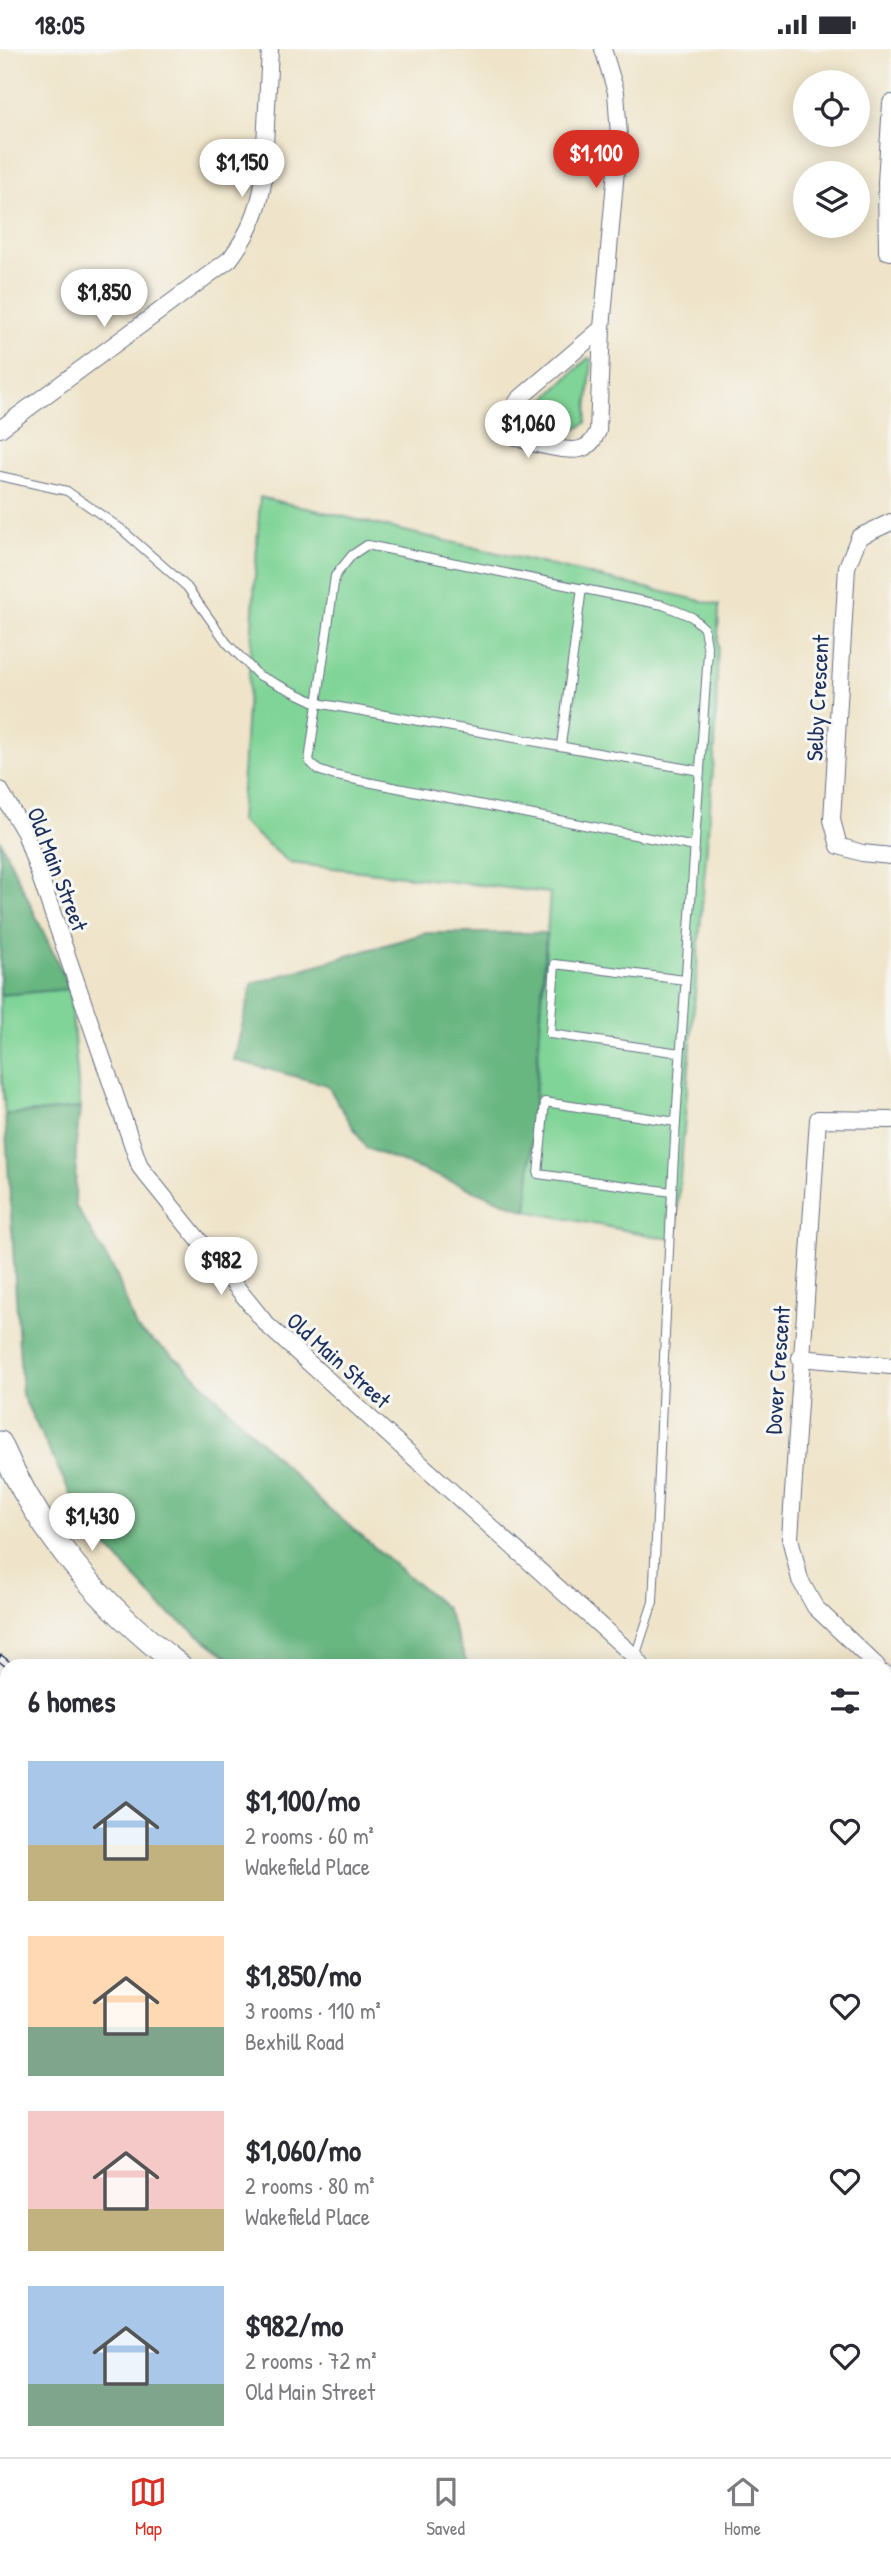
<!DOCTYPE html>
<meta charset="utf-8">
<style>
:root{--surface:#fff;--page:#f7f7f7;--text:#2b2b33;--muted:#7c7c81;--line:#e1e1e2;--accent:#d93025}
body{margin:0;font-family:"Patrick Hand",sans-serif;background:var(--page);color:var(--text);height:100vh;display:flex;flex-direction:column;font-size:26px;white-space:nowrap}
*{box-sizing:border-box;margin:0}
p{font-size:23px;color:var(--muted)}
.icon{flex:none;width:38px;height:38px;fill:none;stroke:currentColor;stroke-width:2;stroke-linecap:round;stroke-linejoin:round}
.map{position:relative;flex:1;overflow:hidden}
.drawer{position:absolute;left:0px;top:1610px;width:892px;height:798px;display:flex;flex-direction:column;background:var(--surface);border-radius:21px 21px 0 0;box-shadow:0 4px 18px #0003}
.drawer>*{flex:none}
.buttons{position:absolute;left:793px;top:21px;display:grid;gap:14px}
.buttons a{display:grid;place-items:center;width:77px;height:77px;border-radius:50%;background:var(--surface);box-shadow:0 4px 18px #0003;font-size:35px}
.price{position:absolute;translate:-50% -60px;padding:0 16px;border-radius:24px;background:#fff;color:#222;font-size:23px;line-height:46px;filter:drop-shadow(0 2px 4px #0008)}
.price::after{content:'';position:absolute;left:50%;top:42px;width:21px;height:16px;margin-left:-10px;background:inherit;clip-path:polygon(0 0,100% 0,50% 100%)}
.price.active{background:var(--accent);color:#fff}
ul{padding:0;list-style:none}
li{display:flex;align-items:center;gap:21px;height:175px;padding:0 28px}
li span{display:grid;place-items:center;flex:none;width:196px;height:140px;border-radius:0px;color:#555}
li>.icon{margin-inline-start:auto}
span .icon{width:84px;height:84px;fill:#fffc;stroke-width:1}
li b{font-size:30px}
h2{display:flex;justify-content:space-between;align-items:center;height:84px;padding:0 28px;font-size:30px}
.status{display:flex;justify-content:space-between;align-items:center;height:49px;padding:0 35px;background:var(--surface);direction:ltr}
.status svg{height:19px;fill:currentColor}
.tabs{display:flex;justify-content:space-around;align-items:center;height:98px;border-top:2px solid var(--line);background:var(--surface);font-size:19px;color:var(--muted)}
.tabs a{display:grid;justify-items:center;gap:4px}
.tabs .active{color:var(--accent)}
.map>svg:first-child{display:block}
.green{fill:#80d497;stroke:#4e827a;stroke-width:2}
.forest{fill:#68b680;stroke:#42726f;stroke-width:2}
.building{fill:#bfa9dd}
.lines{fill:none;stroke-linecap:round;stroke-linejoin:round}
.lane-casing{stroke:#656e83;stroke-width:10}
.street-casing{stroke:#656e83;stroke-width:18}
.secondary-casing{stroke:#656e83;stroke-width:25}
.path{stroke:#656e83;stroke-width:3.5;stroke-dasharray:2 5;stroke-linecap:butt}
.lane{stroke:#fff;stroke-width:8}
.street{stroke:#fff;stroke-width:16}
.secondary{stroke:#fff;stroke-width:23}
.rail-casing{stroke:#1b2f5e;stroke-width:8}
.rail{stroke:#f6f6f2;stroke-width:5;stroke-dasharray:16;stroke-linecap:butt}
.labels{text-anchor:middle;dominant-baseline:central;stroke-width:6;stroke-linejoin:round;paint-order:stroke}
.street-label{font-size:23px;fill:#1b2f5e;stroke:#f6f6f2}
</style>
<div class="status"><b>18:05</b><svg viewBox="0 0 49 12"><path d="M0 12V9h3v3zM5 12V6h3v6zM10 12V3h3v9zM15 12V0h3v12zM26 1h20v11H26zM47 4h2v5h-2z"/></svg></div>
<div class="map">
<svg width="891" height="2408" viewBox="0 0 891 2408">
<rect width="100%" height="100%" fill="#f6f6f2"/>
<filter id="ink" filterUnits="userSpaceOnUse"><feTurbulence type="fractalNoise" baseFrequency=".0143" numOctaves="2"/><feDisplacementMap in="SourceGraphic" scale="14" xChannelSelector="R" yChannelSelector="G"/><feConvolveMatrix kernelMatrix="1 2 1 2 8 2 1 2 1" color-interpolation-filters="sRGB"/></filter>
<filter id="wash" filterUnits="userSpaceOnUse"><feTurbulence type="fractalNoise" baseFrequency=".00686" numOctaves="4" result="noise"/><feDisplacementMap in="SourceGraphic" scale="28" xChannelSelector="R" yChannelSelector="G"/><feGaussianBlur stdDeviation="1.57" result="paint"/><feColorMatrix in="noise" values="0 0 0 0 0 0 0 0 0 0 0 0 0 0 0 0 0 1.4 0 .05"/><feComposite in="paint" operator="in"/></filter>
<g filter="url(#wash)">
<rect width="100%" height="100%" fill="#efe4c9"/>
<!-- green -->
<g class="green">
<polygon points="588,309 592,311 586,374 575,381 532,370 530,365"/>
<polygon points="260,448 719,556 715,696 675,1191 527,1162 550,844 290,814 240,772"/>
<polygon points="70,940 80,1059 5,1066 0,1008 0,946"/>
<polygon points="0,2233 7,2235 7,2401 441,2401 452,2408 0,2408"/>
</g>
<!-- forest -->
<g class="forest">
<polygon points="0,791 70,940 0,946"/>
<polygon points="426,884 546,884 527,1162 366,1099 327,1036 234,1011 252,935"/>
<polygon points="80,1059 76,1095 75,1156 116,1225 136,1279 181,1313 320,1452 446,1559 468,1617 240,1617 162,1559 83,1470 22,1346 5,1066"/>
</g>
<g id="blocks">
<!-- building -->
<g class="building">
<polygon points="0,1917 7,1919 7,2056 1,2088"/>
<polygon points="891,2008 891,2045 886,2040 886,2014"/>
</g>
</g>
</g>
<g filter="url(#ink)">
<use href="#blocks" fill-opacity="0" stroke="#656e83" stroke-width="2"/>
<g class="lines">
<defs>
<g id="lane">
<polyline points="0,427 67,442 120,479 187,538 227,594 258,626 317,654 700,722"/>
<polyline points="561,696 582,539"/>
<polyline points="680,1004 550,985 555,915 685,931"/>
<polyline points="672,1143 538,1125 545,1053 676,1073"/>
<path d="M635 1608 653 1553C661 1393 666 1233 676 1073 686 916 697 759 708 603L704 579 692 568 663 556 367 496 352 506 335 527 309 712 318 721 332 726 695 798"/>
<polyline points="886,2268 891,2273"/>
</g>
<g id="street">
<polyline points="891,54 886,133 887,202 891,203"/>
<path d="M602 279 519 350C509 363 505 375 516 388 529 394 571 405 583 399 591 396 594 390 598 382L602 279 619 87 616 43 603 0"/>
<path d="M0 380 230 210C248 186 259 163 263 134L270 0"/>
<polyline points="891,473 859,488 847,518 832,771 839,797 862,804 891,807"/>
<polyline points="0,741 25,784 140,1118 267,1276 635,1608 642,1617"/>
<polyline points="800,1309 891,1317"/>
<polyline points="877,1617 815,1558 800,1531 790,1489 818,1070 891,1071"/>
<polyline points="886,1625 891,1630"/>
</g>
<g id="secondary">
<path d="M0 1394C40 1486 101 1556 180 1617"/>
<polyline points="886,1908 891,1913"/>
<polyline points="0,2214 7,2215"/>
<polyline points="472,2401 483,2408"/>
</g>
</defs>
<!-- lane casing -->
<use href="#lane" class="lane-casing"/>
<!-- street casing -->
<use href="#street" class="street-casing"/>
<!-- secondary casing -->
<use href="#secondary" class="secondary-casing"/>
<!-- path -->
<g class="path">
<polyline points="0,1703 7,1709"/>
<polyline points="0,1863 7,1870"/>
<polyline points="0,2250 7,2252"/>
<polyline points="529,2401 536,2408"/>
<polyline points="711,2401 720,2408"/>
<polyline points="311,2408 312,2401"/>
</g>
<!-- lane -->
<use href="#lane" class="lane"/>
<!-- street -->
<use href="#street" class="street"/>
<!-- secondary -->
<use href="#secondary" class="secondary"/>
<defs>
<g id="rail">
<polyline points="0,1609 10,1617"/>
<polyline points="886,2331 891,2335"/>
</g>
</defs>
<!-- rail casing -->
<use href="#rail" class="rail-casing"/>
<!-- rail -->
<use href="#rail" class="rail"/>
</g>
</g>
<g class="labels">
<!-- street labels -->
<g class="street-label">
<text transform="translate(817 649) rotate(-87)">Selby Crescent</text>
<text transform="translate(58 820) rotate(69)">Old Main Street</text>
<text transform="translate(339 1311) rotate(42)">Old Main Street</text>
<text transform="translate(777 1321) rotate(-86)">Dover Crescent</text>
</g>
</g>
</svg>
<div class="buttons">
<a><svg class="icon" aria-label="locate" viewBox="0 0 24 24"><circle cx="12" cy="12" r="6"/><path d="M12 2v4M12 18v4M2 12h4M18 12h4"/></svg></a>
<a><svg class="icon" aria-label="layers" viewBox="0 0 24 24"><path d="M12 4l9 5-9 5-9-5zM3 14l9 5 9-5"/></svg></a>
</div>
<b class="price active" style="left:596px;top:141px">$1,100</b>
<b class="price" style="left:242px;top:150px">$1,150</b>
<b class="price" style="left:104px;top:280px">$1,850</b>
<b class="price" style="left:528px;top:411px">$1,060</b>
<b class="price" style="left:221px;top:1248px">$982</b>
<b class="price" style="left:92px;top:1504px">$1,430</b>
<section class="drawer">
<h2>6 homes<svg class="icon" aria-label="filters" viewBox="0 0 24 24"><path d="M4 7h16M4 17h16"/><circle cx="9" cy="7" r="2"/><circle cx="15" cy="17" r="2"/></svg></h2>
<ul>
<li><span style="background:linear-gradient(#a9c7e8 60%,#c2b280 0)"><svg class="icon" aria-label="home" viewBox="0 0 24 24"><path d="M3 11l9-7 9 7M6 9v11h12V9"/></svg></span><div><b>$1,100/mo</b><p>2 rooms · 60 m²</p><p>Wakefield Place</p></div><svg class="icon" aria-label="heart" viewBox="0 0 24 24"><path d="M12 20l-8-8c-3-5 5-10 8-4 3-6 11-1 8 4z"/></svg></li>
<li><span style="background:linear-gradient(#ffd9b3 65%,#7fa58c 0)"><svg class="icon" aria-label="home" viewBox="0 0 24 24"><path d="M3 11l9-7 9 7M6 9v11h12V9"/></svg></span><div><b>$1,850/mo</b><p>3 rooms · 110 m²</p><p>Bexhill Road</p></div><svg class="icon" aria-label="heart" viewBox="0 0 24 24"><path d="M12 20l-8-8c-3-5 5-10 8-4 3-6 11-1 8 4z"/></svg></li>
<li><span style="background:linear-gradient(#f6c9c9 70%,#c2b280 0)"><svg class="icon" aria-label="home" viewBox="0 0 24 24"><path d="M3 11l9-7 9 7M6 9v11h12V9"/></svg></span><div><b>$1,060/mo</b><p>2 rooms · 80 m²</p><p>Wakefield Place</p></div><svg class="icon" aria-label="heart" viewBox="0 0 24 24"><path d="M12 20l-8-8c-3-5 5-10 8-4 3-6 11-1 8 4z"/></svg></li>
<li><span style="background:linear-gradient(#a9c7e8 70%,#7fa58c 0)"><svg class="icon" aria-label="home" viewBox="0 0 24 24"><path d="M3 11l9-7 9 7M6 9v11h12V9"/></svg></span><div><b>$982/mo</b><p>2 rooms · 72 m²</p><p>Old Main Street</p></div><svg class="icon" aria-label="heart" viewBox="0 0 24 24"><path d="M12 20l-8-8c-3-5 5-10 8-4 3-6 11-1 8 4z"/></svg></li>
</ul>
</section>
</div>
<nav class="tabs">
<a class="active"><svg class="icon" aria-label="map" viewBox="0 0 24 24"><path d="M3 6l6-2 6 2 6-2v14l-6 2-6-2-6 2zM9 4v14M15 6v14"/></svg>Map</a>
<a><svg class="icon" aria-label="saved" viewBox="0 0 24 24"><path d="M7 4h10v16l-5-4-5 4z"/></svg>Saved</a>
<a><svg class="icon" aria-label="home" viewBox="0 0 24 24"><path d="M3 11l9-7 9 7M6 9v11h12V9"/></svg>Home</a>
</nav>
